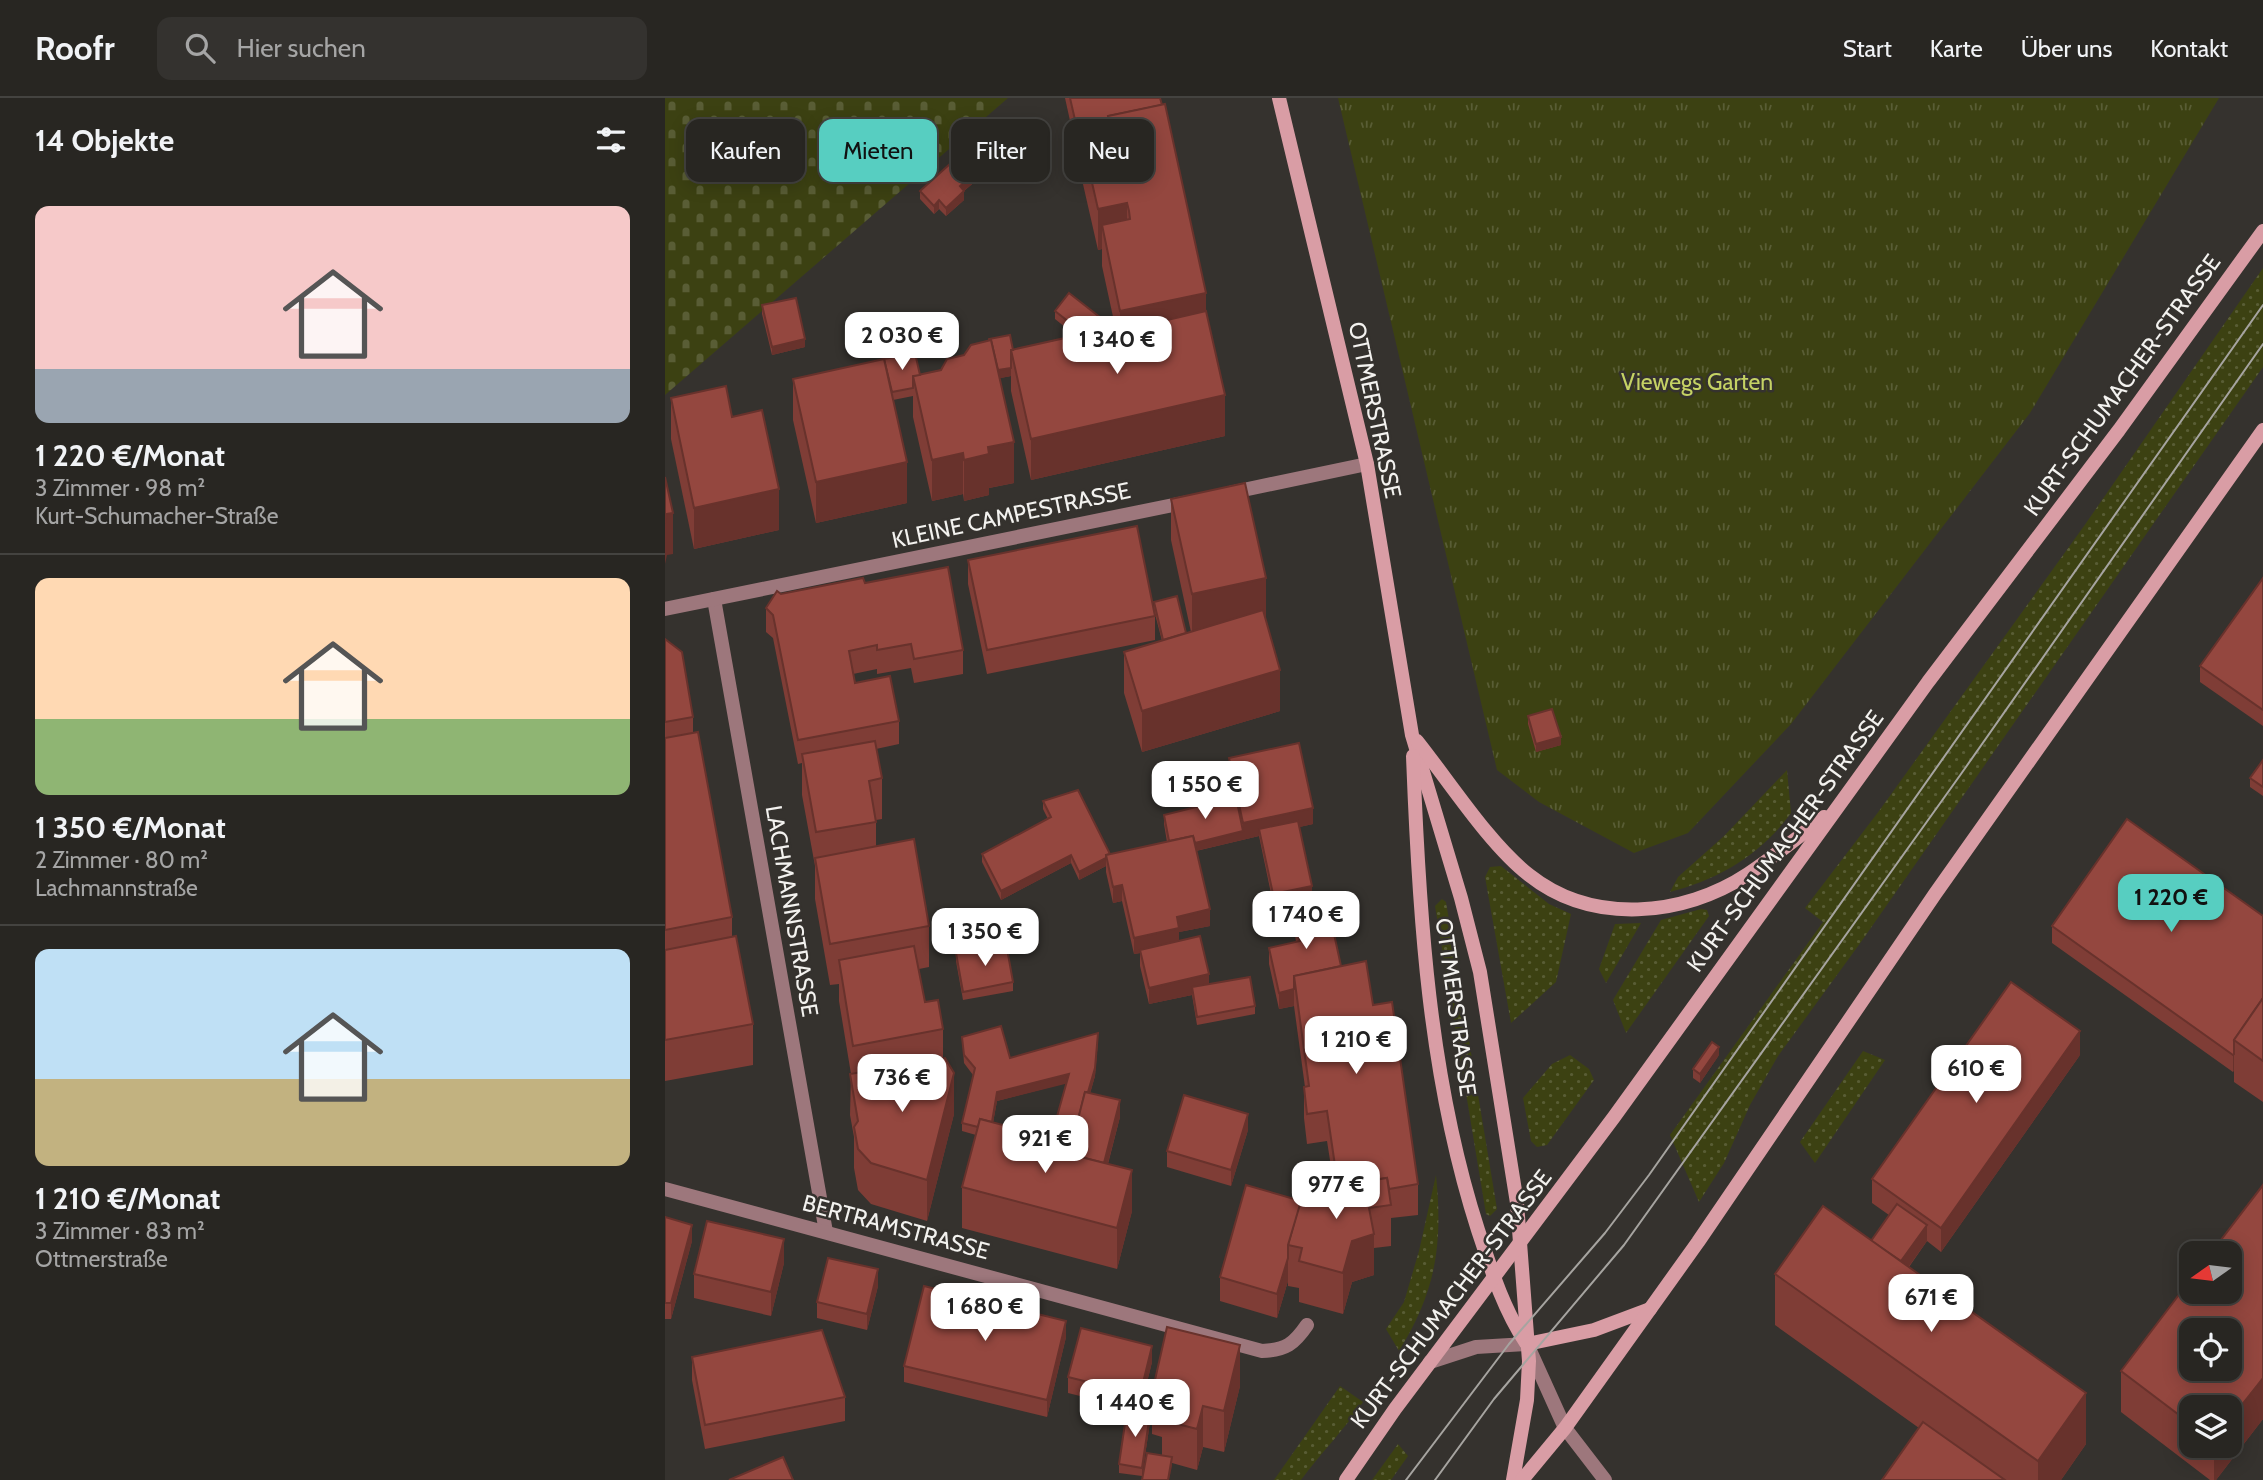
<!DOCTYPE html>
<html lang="de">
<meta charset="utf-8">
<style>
:root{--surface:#282622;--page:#34322f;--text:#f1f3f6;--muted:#a5a5a5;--line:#444340;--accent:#57cec1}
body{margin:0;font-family:Cabin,sans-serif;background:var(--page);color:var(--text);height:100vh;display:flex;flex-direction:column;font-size:26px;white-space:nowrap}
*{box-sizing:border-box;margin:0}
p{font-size:23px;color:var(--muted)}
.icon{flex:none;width:38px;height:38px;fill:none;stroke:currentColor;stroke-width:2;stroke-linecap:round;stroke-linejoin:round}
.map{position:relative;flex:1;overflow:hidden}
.sheet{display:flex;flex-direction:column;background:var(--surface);width:665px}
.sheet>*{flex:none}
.hud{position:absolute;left:21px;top:21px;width:665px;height:63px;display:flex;gap:14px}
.needle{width:46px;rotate:256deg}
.buttons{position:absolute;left:1514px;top:1143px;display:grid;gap:14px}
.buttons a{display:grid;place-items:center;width:63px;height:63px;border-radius:14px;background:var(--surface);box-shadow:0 4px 18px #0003,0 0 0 2px var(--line);font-size:35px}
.price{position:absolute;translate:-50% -60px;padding:0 16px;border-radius:14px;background:#fff;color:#222;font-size:23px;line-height:46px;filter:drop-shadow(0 2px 4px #0008)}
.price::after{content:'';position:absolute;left:50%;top:42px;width:21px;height:16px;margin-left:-10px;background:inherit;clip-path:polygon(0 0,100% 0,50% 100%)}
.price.current{background:var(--accent);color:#111}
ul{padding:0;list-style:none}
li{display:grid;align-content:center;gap:14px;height:371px;padding:0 35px}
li+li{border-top:2px solid var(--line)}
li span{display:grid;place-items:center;height:217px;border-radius:14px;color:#555}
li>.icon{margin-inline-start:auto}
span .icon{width:126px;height:126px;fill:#fffc;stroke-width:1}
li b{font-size:30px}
h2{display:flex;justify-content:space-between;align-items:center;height:84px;padding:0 35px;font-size:30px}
.tag{padding:0 24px;border-radius:14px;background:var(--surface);box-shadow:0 4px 18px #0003,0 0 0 2px var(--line);font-size:24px;line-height:63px}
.tag.current{background:var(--accent);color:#111}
header{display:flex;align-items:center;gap:42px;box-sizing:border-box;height:98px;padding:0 35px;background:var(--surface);border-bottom:2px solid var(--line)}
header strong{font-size:33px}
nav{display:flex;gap:38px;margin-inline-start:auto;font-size:24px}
.search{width:490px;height:63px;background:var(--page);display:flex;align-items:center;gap:18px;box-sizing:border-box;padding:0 24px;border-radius:14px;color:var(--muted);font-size:26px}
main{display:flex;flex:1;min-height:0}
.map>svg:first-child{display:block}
.grass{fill:url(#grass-dots)}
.cemetery{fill:url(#cemetery-stones)}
.park{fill:url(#park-tufts)}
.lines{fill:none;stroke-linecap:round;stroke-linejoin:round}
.street{stroke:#9d777c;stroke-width:14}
.secondary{stroke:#d99da5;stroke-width:14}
.tram{stroke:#a6a4a0;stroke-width:2}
.wall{fill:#7f3d36;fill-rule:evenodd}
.shaded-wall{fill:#68322c}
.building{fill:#94473f;stroke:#68322c;stroke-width:2;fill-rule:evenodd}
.labels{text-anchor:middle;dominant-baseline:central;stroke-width:5;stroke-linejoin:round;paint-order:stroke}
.park-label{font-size:23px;fill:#c5d264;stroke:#35322e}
.street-label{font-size:23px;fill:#f3f2ef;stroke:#35322e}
</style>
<header>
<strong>Roofr</strong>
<div class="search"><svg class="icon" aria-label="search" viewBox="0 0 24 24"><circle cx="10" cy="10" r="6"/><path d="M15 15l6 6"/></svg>Hier suchen</div>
<nav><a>Start</a><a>Karte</a><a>Über uns</a><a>Kontakt</a></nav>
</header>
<main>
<section class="sheet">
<h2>14 Objekte<svg class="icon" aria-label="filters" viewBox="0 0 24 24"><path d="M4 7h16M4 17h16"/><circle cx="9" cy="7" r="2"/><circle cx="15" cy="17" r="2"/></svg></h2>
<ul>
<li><span style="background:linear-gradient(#f6c9c9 75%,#9aa5b1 0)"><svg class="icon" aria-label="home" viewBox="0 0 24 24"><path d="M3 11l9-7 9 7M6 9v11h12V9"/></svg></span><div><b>1 220 €/Monat</b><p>3 Zimmer · 98 m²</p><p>Kurt-Schumacher-Straße</p></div></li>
<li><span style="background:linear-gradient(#ffd9b3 65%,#8fb573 0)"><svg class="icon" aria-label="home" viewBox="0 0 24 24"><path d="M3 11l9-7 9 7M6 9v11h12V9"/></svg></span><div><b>1 350 €/Monat</b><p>2 Zimmer · 80 m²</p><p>Lachmannstraße</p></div></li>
<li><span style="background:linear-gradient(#bfe0f5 60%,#c2b280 0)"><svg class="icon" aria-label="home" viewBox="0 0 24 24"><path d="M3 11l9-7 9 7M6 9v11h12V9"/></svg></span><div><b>1 210 €/Monat</b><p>3 Zimmer · 83 m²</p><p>Ottmerstraße</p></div></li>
</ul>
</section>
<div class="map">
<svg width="1598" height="1382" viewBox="0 0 1598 1382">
<defs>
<pattern id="grass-dots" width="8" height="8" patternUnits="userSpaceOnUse" patternTransform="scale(1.75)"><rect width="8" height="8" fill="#3c4112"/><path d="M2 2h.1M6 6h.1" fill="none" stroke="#595d35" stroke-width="1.8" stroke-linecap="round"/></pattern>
<pattern id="cemetery-stones" width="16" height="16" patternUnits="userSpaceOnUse" patternTransform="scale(1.75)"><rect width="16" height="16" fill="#3c4112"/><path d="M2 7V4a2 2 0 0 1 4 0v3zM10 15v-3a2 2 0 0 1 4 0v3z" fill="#595d35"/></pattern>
<pattern id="park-tufts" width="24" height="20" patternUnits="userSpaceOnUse" patternTransform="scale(1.75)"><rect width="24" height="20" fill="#3c4112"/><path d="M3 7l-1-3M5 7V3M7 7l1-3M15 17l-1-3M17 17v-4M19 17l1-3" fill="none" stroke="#595d35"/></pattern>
</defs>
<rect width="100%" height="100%" fill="#35322e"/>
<!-- grass -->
<g class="grass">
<polygon points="1598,170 1598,269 1196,844 1113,958 1085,1007 1059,1065 1034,1104 1005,1037 1158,824 1140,810 1214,713 1419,428"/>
<path d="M1122 672 1126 715C1097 756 1053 782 1005 794L1013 779 1059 738Z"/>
<polygon points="836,768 884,806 906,816 891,884 846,925 820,779 825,769"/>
<polygon points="777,801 781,804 832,1111 825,1118 821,1116 770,808"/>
<polygon points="1036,811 1042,812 1044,818 961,935 948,902 996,822"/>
<polygon points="976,825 941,885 934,871 950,826"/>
<polygon points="1198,953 1220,962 1150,1065 1135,1044"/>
<polygon points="905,957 924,971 929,982 882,1047 872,1049 866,1043 858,1000 887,966"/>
<path d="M771 1077C778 1147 771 1193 734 1253L721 1231 739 1204 754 1153Z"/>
<path d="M675 1288 698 1304C679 1332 656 1355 636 1382H609Z"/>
<polygon points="733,1346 743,1358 726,1382 707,1382"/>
</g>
<!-- cemetery -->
<polygon class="cemetery" points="0,0 343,0 0,297"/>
<!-- park -->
<polygon class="park" points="673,0 1554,0 1365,315 1126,626 1023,735 969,755 874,704 832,672"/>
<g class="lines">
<!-- street -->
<g class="street">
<polyline points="564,395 702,366"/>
<polyline points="49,501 161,1134"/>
<polyline points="0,511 523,404"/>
<path d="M0 1091 597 1253C621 1252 629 1246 642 1227"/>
<polyline points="765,1264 811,1249 862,1246 900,1330 940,1382"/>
</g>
<!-- secondary -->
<g class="secondary">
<polyline points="614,0 702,366 747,637 796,800 815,874 852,1105 864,1263 862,1302 848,1382"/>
<path d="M752 643C784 683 824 746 864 777 927 827 1018 819 1083 776 1109 759 1134 738 1159 719"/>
<path d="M748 658C754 818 764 980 813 1132 826 1171 838 1210 861 1245"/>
<polyline points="862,1246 929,1232 985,1211"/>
<polyline points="681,1382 730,1311 949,1019 1263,584 1454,332 1598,133"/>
<polyline points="857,1382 900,1330 1033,1144 1270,796 1598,332"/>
</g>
<!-- tram -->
<g class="tram">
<polyline points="741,1382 844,1246 940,1135 984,1077 1598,207"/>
<polyline points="770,1382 829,1301 959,1147 1296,676 1598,246"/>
</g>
</g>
<!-- wall -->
<g class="wall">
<polygon points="400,0 495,0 541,214 560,338 366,382 346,293 346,278 335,280 349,385 324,390 324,397 299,403 298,396 267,403 248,319 248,298 228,302 242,405 151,425 128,322 128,281 255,277 348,252 411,238 390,221 390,213 441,233 427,251 420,245 423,258 455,251 437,168 437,151 433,152 415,73 415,58 413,59"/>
<polygon points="312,82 299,93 299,102 281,118 274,111 269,116 255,101 255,93"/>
<polygon points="97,207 140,249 107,257 97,216"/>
<polygon points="6,300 67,319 114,432 29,451 6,341"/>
<polygon points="506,401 600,521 615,613 477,654 459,595 459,554 497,543 489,512 489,504 521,535 526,534 506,442"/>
<polygon points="303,462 490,518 490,542 322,576 303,486"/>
<polygon points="1598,480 1598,628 1535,584 1535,568"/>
<polygon points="200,485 298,552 298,576 249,585 246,570 212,576 212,571 188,576 190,585 234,623 234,646 211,651 217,680 217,721 211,722 211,748 264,828 264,869 254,871 260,904 278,931 278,960 289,1016 262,1123 206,1106 193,1092 189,1070 189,1039 185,1017 186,976 174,903 174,886 165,887 150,801 150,768 137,697 137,665 133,666 108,540 101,534 101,510 116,496"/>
<polygon points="0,541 28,619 28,635 67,819 67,839 88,926 88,967 0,983"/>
<polygon points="863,618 896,647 871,654 863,626"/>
<polygon points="564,660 648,726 634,729 647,796 608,805 594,738 531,753 545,828 514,834 514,843 544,886 590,908 590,916 532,927 527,897 484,906 475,868 475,855 469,856 457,803 448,805 441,774 441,768 414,782 406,765 336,802 317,764 317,756 383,721 378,711 378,703 445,756 502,744 499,726 499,717 569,700 564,676"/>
<polygon points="1598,662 1598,698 1585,689 1585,680"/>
<polygon points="1598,818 1598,1004 1569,984 1569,972 1568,974 1387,845 1387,828"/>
<polygon points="630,820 676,868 708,907 753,1086 753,1117 726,1120 726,1148 709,1150 709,1177 687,1184 678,1216 634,1204 634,1190 623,1188 623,1183 612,1220 555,1203 555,1179 636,1103 669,1088 662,1043 642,1046 639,1020 639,989 640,989 629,908 614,911 604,866 604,850 631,844 630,837"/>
<polygon points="291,855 348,884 348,893 298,902 291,863"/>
<path d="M297 939 345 960 433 943 430 978 425 995 455 1019 443 1066 467 1113 452 1171 297 1130V1089L311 1037 297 1033V1025L308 977 299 965ZM401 985 389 1029V1037L408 1043 404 1056 328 1025 332 1003Z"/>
<polygon points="1054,957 1035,985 1028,980 1028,971"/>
<polygon points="1415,957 1276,1154 1262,1143 1244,1169 1421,1346 1396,1382 1217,1382 1254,1330 1110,1227 1110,1176 1206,1143 1224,1117 1207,1105 1207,1081"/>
<polygon points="583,1032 566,1088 502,1069 502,1053"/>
<path d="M1598 1087V1321L1551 1382H1545L1456 1314V1273L1526 1181V1194H1564V1155H1546ZM1526 1232H1564V1270H1526ZM1526 1309H1564V1348H1526Z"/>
<polygon points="0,1119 27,1143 6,1221 0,1221"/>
<polygon points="119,1165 106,1218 29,1200 29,1176"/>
<polygon points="213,1188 202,1232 152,1220 152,1204"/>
<polygon points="401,1239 382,1319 239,1284 239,1268"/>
<polygon points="27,1259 180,1299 180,1323 40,1351 27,1282"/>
<polygon points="487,1264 475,1313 403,1295 403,1279"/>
<polygon points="575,1288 559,1354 538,1349 532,1372 507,1365 497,1358 497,1339 487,1336 487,1295"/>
<polygon points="485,1324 477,1378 454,1375 454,1366"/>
</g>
<!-- shaded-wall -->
<g class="shaded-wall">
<polygon points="415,34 415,58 413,59 413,35"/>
<polygon points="312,73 312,82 295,96 295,88"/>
<polygon points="299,93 299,102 281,118 281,110"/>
<polygon points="274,102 274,111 269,116 269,108"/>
<polygon points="462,105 462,146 437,127 437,151 433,152 433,111"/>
<polygon points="541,195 541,236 476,246 472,229 472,251 455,254 455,213"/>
<polygon points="441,224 441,233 427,251 427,242"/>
<polygon points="140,241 140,249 107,257 107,249"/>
<polygon points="346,270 346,278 331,281 331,273"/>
<polygon points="560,297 560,338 366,382 366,341"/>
<polygon points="349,344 349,385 324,390 324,397 299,403 299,362 323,349"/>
<polygon points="298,355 298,396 267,403 267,362"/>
<polygon points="242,364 242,405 151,425 151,384"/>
<polygon points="114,391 114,432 29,451 29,410"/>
<polygon points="8,415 8,456 2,457 0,466 0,425 2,416"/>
<polygon points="601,480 601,521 527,537 527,496"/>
<polygon points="615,572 615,613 477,654 477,613"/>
<polygon points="896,639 896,647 871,654 871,646"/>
<polygon points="648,710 648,726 595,738 594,731 594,738 505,759 505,751 578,733 578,725"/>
<polygon points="406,757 406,765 336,802 336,793"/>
<polygon points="441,760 441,768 414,782 414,774"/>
<polygon points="457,787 457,803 448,805 448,789"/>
<polygon points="647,788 647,796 608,805 608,796"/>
<polygon points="545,811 545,828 514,834 514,846 475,852 475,855 469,856 469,840 512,819"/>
<polygon points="544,876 544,893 527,889 527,897 484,906 484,890"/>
<polygon points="629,891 629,908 614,911 614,895"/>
<polygon points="1415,933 1415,957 1276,1154 1276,1130"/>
<polygon points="433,935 430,978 412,1044"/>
<polygon points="1054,949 1054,957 1035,985 1035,976"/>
<polygon points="1569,956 1569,972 1568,974 1568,957"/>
<polygon points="289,975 289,1016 262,1123 262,1082"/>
<polygon points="404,976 404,985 332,1003 325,1040 325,1032 332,994"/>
<polygon points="455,1002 455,1019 438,1084 438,1068"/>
<polygon points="583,1016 583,1032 566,1088 566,1072"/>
<polygon points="467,1072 467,1113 452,1171 452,1130"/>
<polygon points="27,1127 27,1143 6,1221 6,1205"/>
<polygon points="1262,1127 1262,1143 1219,1203 1219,1187"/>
<polygon points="709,1136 709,1177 687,1184 678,1216 678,1175 687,1143"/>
<polygon points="119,1141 119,1165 106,1218 106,1194"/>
<polygon points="623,1160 623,1183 612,1220 612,1196"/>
<polygon points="213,1171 213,1188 202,1232 202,1216"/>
<polygon points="401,1223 401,1239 382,1319 382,1302"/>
<polygon points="575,1247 575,1288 559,1354 559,1313"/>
<polygon points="487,1248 487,1264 475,1313 475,1297"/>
<polygon points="1598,1280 1598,1321 1551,1382 1549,1382 1549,1348 1564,1348 1564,1323"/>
<polygon points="1421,1295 1421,1346 1396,1382 1373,1382 1373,1363"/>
<polygon points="538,1308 538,1349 532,1372 532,1331"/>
<polygon points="485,1316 485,1324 477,1378 477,1370"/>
<polygon points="507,1359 507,1368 504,1382 503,1382"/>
</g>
<!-- building -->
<g class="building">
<polygon points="405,0 495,0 497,7 443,18 443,26 415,32 416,34 413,35"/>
<polygon points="500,6 541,195 455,213 437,127 465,121 464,113 462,105 433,111 415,32 444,25 443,18"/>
<polygon points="296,56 312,73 295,88 299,93 281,110 274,102 269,108 255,93"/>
<polygon points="404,195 441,224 427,242 390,213"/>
<polygon points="131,200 140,241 107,249 97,207"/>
<polygon points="541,213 560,297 366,341 346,252 418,236 423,258 476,246 472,229"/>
<polygon points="345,237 348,252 346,252 346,270 333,272 326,242 324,243 324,241"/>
<polygon points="326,242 349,344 323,349 324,356 299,362 298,355 267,362 248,278 276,272 282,261 299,257 306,247"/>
<polygon points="250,255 255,277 248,278 248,290 227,294 219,261"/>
<polygon points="219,261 242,364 151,384 128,281"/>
<polygon points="61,288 67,319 97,312 114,391 29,410 6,300"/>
<polygon points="0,379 8,415 2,416 0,425"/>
<polygon points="580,385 601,480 527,496 506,401"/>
<polygon points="472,428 490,518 322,552 303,462"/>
<polygon points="283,469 298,552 249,561 246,546 212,552 212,547 184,553 190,585 225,578 234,623 133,642 108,517 101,510 112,493 116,496 198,480 200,485"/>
<polygon points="1598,480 1598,612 1535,568"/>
<polygon points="512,498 521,535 498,542 489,504"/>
<polygon points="598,512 615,572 477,613 459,554"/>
<polygon points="0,541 17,554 28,619 0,624"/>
<polygon points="887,611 896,639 871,646 863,618"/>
<polygon points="33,634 67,819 0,832 0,640"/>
<polygon points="210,643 217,680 204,683 211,724 151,734 137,656"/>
<polygon points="634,645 648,710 578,725 564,660"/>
<polygon points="1598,662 1598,689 1585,680"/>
<polygon points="413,692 445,756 441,757 441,760 414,774 406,757 336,793 317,756 386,719 378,703"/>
<polygon points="571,699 578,733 530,745 528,738 504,743 499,717"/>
<polygon points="1462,721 1598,818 1598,900 1569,942 1569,956 1568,957 1387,828"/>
<polygon points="633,723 647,788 608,796 594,731"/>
<polygon points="528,738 545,811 512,819 514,830 469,840 457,787 448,789 441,757"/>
<polygon points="249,741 264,828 165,846 150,760"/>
<polygon points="664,813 676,868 629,878 629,891 614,895 604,850 635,843 630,820"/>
<polygon points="71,838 88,926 0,942 0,852"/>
<polygon points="535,838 544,876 484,890 475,852"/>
<polygon points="341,845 348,884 298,894 291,855"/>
<polygon points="249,848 260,904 273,902 278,931 188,948 174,862"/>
<polygon points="701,863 708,907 727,904 753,1086 724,1091 722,1080 673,1088 662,1013 642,1016 639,989 644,988 629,878"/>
<polygon points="585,879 590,908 532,919 527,889"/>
<polygon points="1346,884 1415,933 1276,1130 1207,1081"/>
<polygon points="1598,900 1598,963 1569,942"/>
<polygon points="336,928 345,960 433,935 430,970 423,994 420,994 410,1035 389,1029 404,976 332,994 327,1024 315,1021 313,1029 297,1025 310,970 299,957 297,939"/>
<polygon points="1047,944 1054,949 1035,976 1028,971"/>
<polygon points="280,960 289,975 262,1082 206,1065 193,1051 189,1029 193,1023 185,976"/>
<polygon points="420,994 455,1002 439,1065 404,1056"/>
<polygon points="519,997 583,1016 566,1072 502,1053"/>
<polygon points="315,1021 399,1043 396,1054 467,1072 452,1130 297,1089"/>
<polygon points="722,1080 726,1107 704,1110 709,1136 687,1143 678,1175 634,1163 637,1150 623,1147 638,1093"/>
<polygon points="581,1087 636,1103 623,1147 623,1160 612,1196 555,1179"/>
<path d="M1598 1087V1280L1564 1323V1309H1526V1326L1456 1273 1526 1181V1194H1564V1155H1546ZM1526 1232H1564V1270H1526Z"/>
<polygon points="1232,1106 1262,1127 1236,1163 1206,1143"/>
<polygon points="1158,1108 1421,1295 1373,1363 1110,1176"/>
<polygon points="0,1119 27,1127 6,1205 0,1205"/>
<polygon points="42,1123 119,1141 106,1194 29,1176"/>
<polygon points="163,1160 213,1171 202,1216 152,1204"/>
<polygon points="259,1188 401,1223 382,1302 239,1268"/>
<polygon points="502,1229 575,1247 559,1313 538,1308 532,1331 497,1322 502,1300 487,1295"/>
<polygon points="416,1230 487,1248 475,1297 403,1279"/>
<polygon points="157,1232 180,1299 40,1327 27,1259"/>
<polygon points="462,1312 485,1316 477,1370 454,1366"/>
<polygon points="1258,1324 1340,1382 1217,1382"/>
<polygon points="482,1355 507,1359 503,1382 477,1382"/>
<polygon points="118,1359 128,1382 64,1382"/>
</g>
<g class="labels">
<!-- park labels -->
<g class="park-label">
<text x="1032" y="284">Viewegs Garten</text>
</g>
<!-- street labels -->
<g class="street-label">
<text transform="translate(1457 287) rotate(-54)">KURT-SCHUMACHER-STRASSE</text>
<text transform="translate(710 312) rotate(78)">OTTMERSTRASSE</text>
<text transform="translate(346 417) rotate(-12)">KLEINE CAMPESTRASSE</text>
<text transform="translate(1120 743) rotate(-54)">KURT-SCHUMACHER-STRASSE</text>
<text transform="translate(127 813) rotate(80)">LACHMANNSTRASSE</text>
<text transform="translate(791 909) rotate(82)">OTTMERSTRASSE</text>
<text transform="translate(231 1129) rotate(15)">BERTRAMSTRASSE</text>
<text transform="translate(786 1201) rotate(-53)">KURT-SCHUMACHER-STRASSE</text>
</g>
</g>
</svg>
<div class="buttons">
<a><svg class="needle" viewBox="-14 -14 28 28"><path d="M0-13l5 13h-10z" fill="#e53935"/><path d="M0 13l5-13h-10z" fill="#a5a5a5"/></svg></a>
<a><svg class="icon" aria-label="locate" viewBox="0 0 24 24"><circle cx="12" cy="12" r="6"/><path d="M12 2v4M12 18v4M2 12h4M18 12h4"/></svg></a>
<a><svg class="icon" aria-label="layers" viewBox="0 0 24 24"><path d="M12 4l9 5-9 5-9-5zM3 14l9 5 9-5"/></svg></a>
</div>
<b class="price" style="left:237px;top:274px">2 030 €</b>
<b class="price" style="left:452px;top:278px">1 340 €</b>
<b class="price" style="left:540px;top:723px">1 550 €</b>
<b class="price current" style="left:1506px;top:836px">1 220 €</b>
<b class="price" style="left:641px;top:853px">1 740 €</b>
<b class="price" style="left:320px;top:870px">1 350 €</b>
<b class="price" style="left:691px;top:978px">1 210 €</b>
<b class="price" style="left:1311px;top:1007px">610 €</b>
<b class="price" style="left:237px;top:1016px">736 €</b>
<b class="price" style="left:380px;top:1077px">921 €</b>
<b class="price" style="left:671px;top:1123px">977 €</b>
<b class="price" style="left:1266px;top:1236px">671 €</b>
<b class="price" style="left:320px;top:1245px">1 680 €</b>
<b class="price" style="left:470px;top:1341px">1 440 €</b>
<div class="hud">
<a class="tag">Kaufen</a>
<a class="tag current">Mieten</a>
<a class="tag">Filter</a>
<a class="tag">Neu</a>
</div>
</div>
</main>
